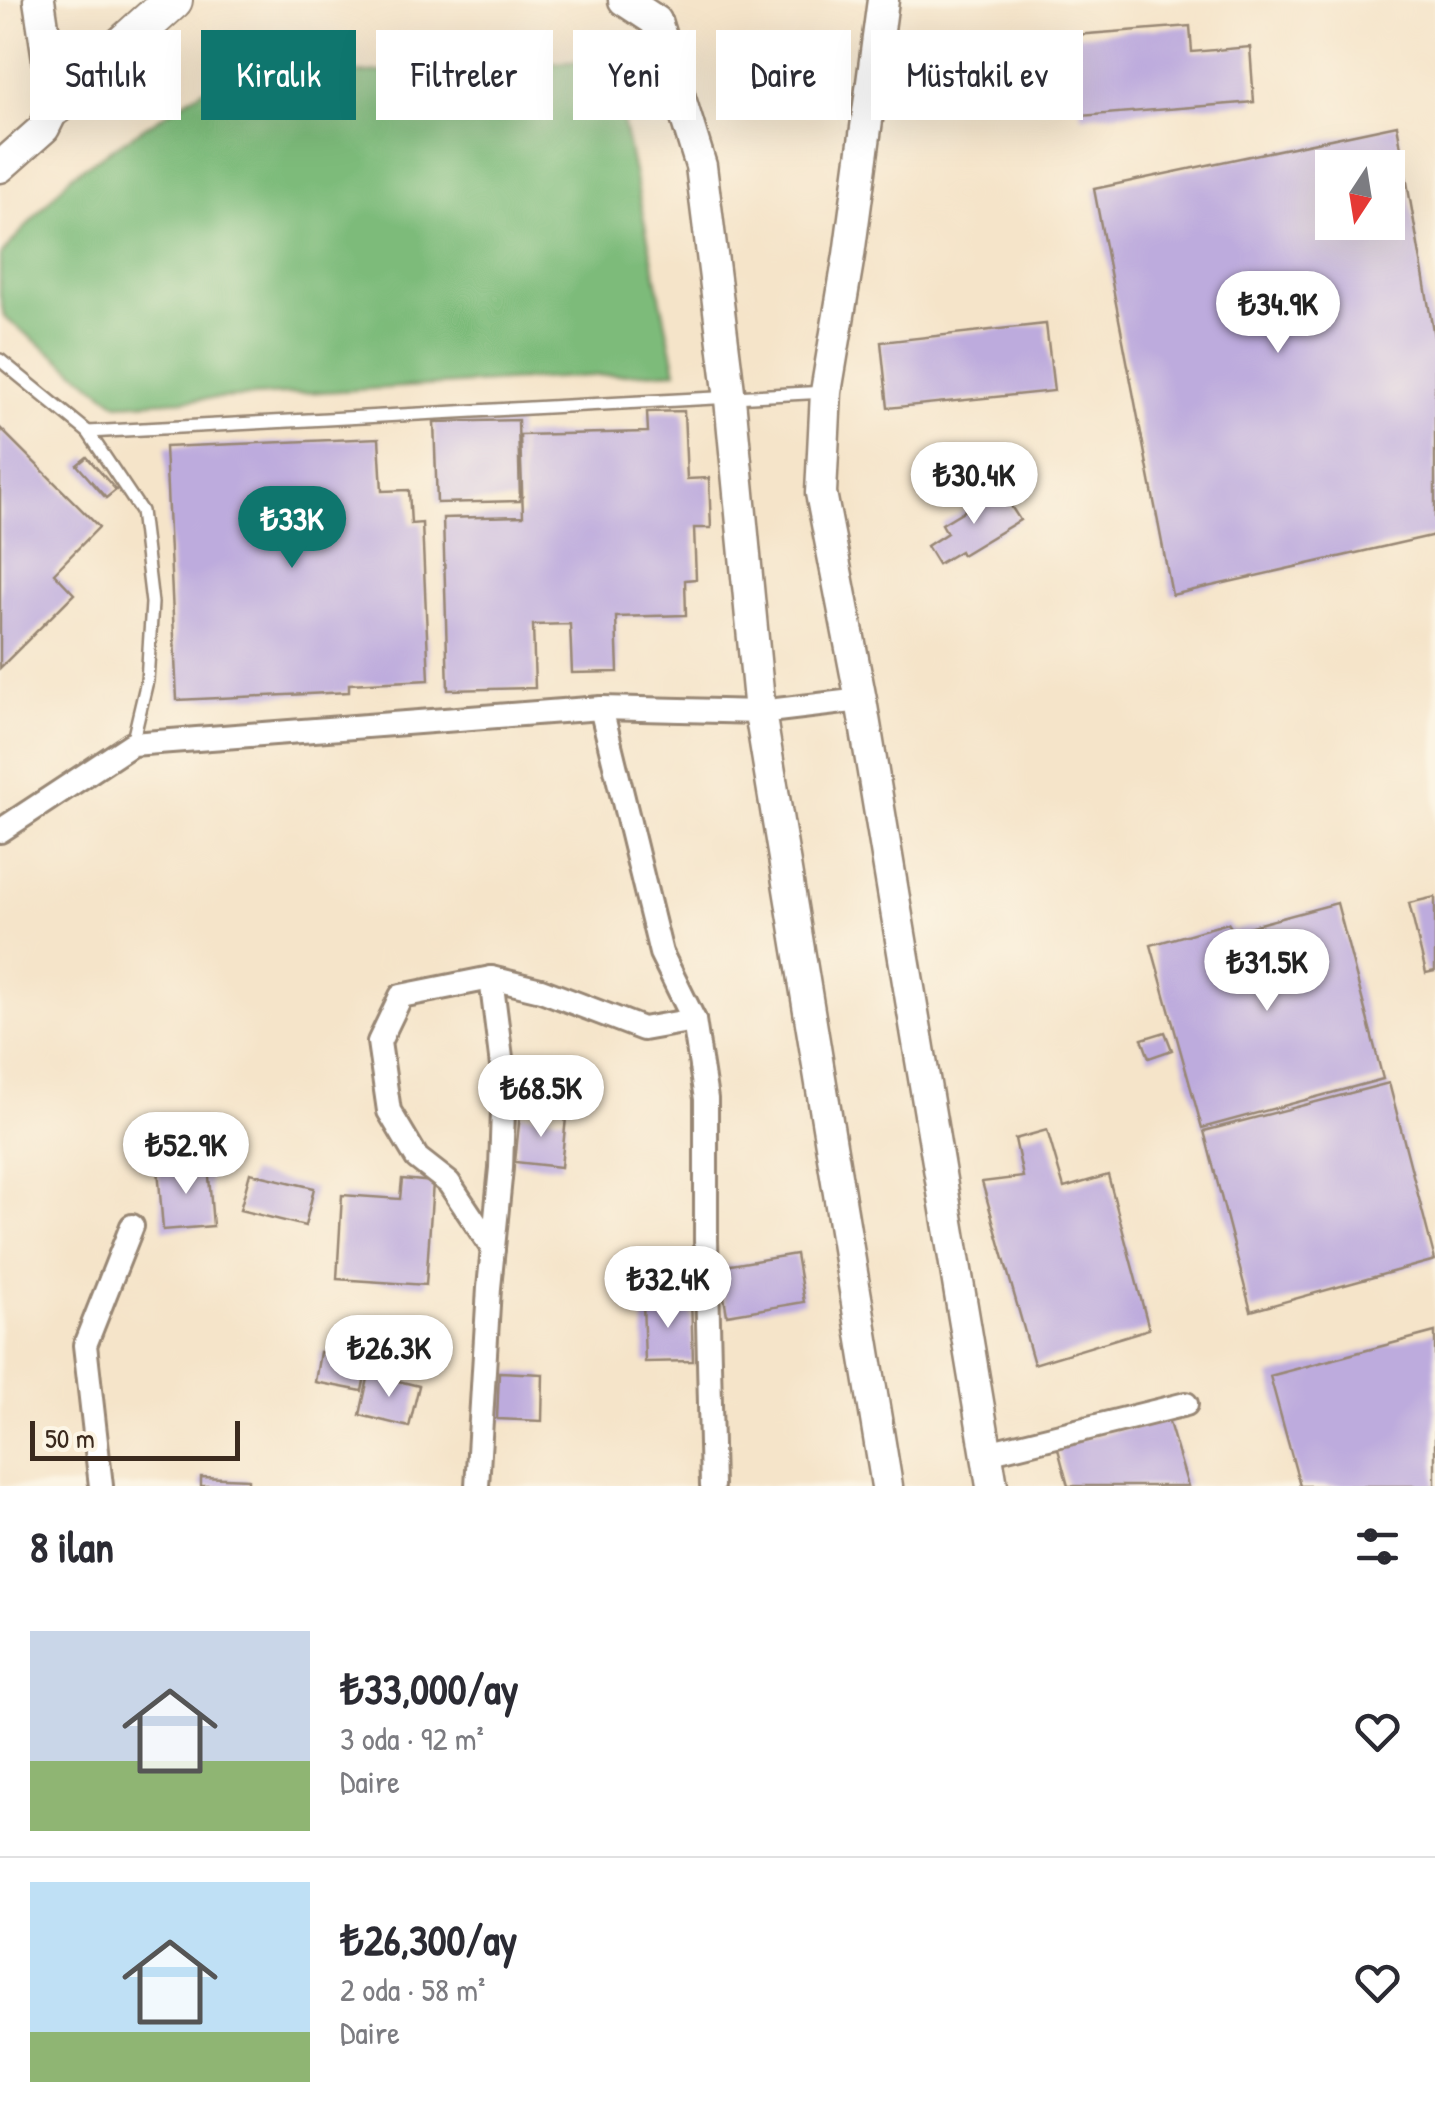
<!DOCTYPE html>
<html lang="tr">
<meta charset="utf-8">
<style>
:root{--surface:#fff;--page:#f7f7f7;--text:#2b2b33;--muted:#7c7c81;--line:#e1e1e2;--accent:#0f766e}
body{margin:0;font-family:"Patrick Hand",sans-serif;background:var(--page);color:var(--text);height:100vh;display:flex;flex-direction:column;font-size:38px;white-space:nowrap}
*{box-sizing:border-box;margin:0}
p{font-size:32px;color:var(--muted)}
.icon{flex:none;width:55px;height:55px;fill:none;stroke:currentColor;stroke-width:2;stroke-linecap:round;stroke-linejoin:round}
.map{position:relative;height:1486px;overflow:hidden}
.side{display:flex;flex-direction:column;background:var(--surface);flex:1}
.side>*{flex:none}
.top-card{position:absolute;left:30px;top:30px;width:1375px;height:90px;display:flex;gap:20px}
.needle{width:65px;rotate:192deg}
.controls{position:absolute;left:1315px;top:150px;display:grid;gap:20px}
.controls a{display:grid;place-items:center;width:90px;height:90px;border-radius:0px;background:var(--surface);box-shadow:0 10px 40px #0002;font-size:50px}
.scale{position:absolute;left:30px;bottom:25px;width:210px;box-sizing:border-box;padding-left:10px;border:5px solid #3b2a1e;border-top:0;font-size:28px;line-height:35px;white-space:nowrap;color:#3b2a1e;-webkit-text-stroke:8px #fcf5e5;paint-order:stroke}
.price{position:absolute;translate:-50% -85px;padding:0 22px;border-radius:35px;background:#fff;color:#222;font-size:32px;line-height:65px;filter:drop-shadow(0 2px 5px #0008)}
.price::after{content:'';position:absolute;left:50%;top:60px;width:30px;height:22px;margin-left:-15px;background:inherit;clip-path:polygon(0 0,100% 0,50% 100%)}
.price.current{background:var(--accent);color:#fff}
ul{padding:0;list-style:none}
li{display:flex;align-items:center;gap:30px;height:250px;padding:0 30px}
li+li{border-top:2px solid var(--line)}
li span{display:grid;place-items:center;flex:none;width:280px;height:200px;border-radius:0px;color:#555}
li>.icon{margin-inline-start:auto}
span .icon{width:120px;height:120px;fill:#fffc;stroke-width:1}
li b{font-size:42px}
h2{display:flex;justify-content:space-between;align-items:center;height:120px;padding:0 30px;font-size:42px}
.tag{padding:0 35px;border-radius:0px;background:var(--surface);box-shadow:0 10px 40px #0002;font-size:35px;line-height:90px}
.tag.current{background:var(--accent);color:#fff}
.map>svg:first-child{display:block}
.forest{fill:#7dbb7a;stroke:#5c724c;stroke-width:2.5}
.building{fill:#bdabdd;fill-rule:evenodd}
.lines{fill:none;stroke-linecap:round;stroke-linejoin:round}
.service-casing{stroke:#988774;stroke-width:16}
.minor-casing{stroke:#988774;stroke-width:28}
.tertiary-casing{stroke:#988774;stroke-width:35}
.trunk-casing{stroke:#988774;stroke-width:42}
.service{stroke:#fff;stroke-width:11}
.minor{stroke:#fff;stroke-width:22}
.tertiary{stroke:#fff;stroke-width:30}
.trunk{stroke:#fff;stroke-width:38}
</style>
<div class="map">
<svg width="1435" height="1486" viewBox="0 0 1435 1486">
<rect width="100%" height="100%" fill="#fcf5e5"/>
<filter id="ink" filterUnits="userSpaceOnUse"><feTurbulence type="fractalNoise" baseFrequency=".01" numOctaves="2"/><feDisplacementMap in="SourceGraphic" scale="20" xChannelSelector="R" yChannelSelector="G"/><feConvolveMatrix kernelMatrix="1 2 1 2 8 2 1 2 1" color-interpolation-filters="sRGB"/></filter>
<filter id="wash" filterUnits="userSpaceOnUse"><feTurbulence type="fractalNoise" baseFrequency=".0048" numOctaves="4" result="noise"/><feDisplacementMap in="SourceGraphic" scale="40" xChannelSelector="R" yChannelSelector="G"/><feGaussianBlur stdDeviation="2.25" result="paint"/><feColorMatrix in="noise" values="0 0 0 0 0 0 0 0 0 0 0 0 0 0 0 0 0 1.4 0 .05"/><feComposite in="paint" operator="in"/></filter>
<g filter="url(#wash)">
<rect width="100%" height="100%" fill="#f5e4c9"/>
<!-- forest -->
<polygon class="forest" points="610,60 676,371 118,404 4,317 0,294 0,256 72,175 216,81"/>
<g id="blocks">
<!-- building -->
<g class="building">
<polygon points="1190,26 1192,52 1250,47 1254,102 1081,116 1075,35"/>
<path d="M1397 125 1435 342V535L1172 595 1094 189ZM1332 168H1388V222H1332Z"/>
<polygon points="1046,324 1054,391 888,408 881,342"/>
<polygon points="684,411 687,479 709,478 711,528 694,528 696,579 685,580 686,615 616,617 618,672 572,673 570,624 533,625 535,688 448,690 443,518 523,516 520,435 648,432 647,412"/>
<polygon points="518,420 520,501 437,503 434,422"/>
<polygon points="0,428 99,527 54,573 74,594 0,668"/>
<polygon points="379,438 382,491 409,490 411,524 422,523 429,680 349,684 349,692 177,700 165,447"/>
<polygon points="87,457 116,490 106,498 77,465"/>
<polygon points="1000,489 1020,520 962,555 960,551 938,564 927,546 947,533 942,524"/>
<polygon points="1435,897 1435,971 1426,973 1409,903"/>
<polygon points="1337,903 1383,1079 1202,1128 1151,945 1228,923 1233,931"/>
<polygon points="1165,1032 1172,1050 1149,1058 1142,1039"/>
<polygon points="1389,1083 1435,1260 1251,1311 1204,1131"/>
<polygon points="520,1114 566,1118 561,1167 515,1162"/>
<polygon points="1047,1130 1064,1188 1108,1175 1149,1329 1034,1364 982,1182 1023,1177 1015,1139"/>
<polygon points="208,1164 213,1226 163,1230 158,1168"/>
<polygon points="250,1173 314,1188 305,1226 240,1210"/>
<polygon points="402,1179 433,1182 426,1285 337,1279 342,1195 400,1199"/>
<polygon points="796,1254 804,1302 727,1315 719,1267"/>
<polygon points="691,1299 693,1361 645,1362 643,1301"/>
<polygon points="1435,1332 1435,1486 1300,1486 1270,1376"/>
<polygon points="320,1352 368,1361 362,1391 315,1382"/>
<polygon points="499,1372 543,1374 542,1421 497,1419"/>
<polygon points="369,1374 419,1386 409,1427 360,1415"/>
<polygon points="1168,1419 1188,1486 1068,1486 1057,1445"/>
<polygon points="201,1477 248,1479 248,1486 201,1486"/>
</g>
</g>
</g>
<g filter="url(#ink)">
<use href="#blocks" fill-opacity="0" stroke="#988774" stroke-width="2.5"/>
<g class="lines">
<defs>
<g id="service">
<polyline points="0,360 88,432 141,511 152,603 147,681 132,744"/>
<polyline points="88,432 826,392"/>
</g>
<g id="minor">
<polyline points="601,708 661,953 694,1020 706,1099 706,1239 712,1486"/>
<polyline points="0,831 132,744 601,708 760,712 861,700"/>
<polyline points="491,978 401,996 379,1042 389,1111 417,1158 449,1183 493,1249"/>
<polyline points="987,1453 1186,1404"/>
<polyline points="101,1486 85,1345 132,1226"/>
<polyline points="477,1486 489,1288 501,1168 504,1082 491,978 541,990 643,1029 694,1020"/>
</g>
<g id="tertiary">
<polyline points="624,0 656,21 701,166 730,399 760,712 887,1486"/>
<polyline points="883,0 849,255 826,392 821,493 861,700 992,1486"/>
<polyline points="0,167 44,128 55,106 39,0"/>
</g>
<polyline id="trunk" points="55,106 173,0"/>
</defs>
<!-- service casing -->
<use href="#service" class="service-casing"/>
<!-- minor casing -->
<use href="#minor" class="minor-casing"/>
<!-- tertiary casing -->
<use href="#tertiary" class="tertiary-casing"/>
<!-- trunk casing -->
<use href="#trunk" class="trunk-casing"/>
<!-- service -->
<use href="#service" class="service"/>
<!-- minor -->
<use href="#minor" class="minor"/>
<!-- tertiary -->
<use href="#tertiary" class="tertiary"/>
<!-- trunk -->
<use href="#trunk" class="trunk"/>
</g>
</g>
</svg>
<div class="controls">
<a><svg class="needle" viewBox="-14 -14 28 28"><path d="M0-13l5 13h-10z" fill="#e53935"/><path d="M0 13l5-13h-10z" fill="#7c7c81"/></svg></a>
</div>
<div class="scale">50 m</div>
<b class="price" style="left:1278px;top:356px">₺34.9K</b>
<b class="price" style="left:974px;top:527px">₺30.4K</b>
<b class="price current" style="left:292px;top:571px">₺33K</b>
<b class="price" style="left:1267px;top:1014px">₺31.5K</b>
<b class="price" style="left:541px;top:1140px">₺68.5K</b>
<b class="price" style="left:186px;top:1197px">₺52.9K</b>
<b class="price" style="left:668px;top:1331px">₺32.4K</b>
<b class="price" style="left:389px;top:1400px">₺26.3K</b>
<div class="top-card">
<a class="tag">Satılık</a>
<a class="tag current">Kiralık</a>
<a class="tag">Filtreler</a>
<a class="tag">Yeni</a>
<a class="tag">Daire</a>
<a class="tag">Müstakil ev</a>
</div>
</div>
<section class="side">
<h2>8 ilan<svg class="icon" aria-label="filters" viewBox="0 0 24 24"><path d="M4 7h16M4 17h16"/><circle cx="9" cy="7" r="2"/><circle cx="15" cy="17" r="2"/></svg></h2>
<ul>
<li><span style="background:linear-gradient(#c9d6e8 65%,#8fb573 0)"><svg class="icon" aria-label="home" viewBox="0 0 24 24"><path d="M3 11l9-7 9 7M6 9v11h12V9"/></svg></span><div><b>₺33,000/ay</b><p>3 oda · 92 m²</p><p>Daire</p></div><svg class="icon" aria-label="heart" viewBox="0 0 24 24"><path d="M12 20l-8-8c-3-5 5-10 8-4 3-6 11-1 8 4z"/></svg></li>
<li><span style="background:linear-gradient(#bfe0f5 75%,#8fb573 0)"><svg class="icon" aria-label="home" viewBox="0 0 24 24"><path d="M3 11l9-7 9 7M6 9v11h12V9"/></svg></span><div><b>₺26,300/ay</b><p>2 oda · 58 m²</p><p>Daire</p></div><svg class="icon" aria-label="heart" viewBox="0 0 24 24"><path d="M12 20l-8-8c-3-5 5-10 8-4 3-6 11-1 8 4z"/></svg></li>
</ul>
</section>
